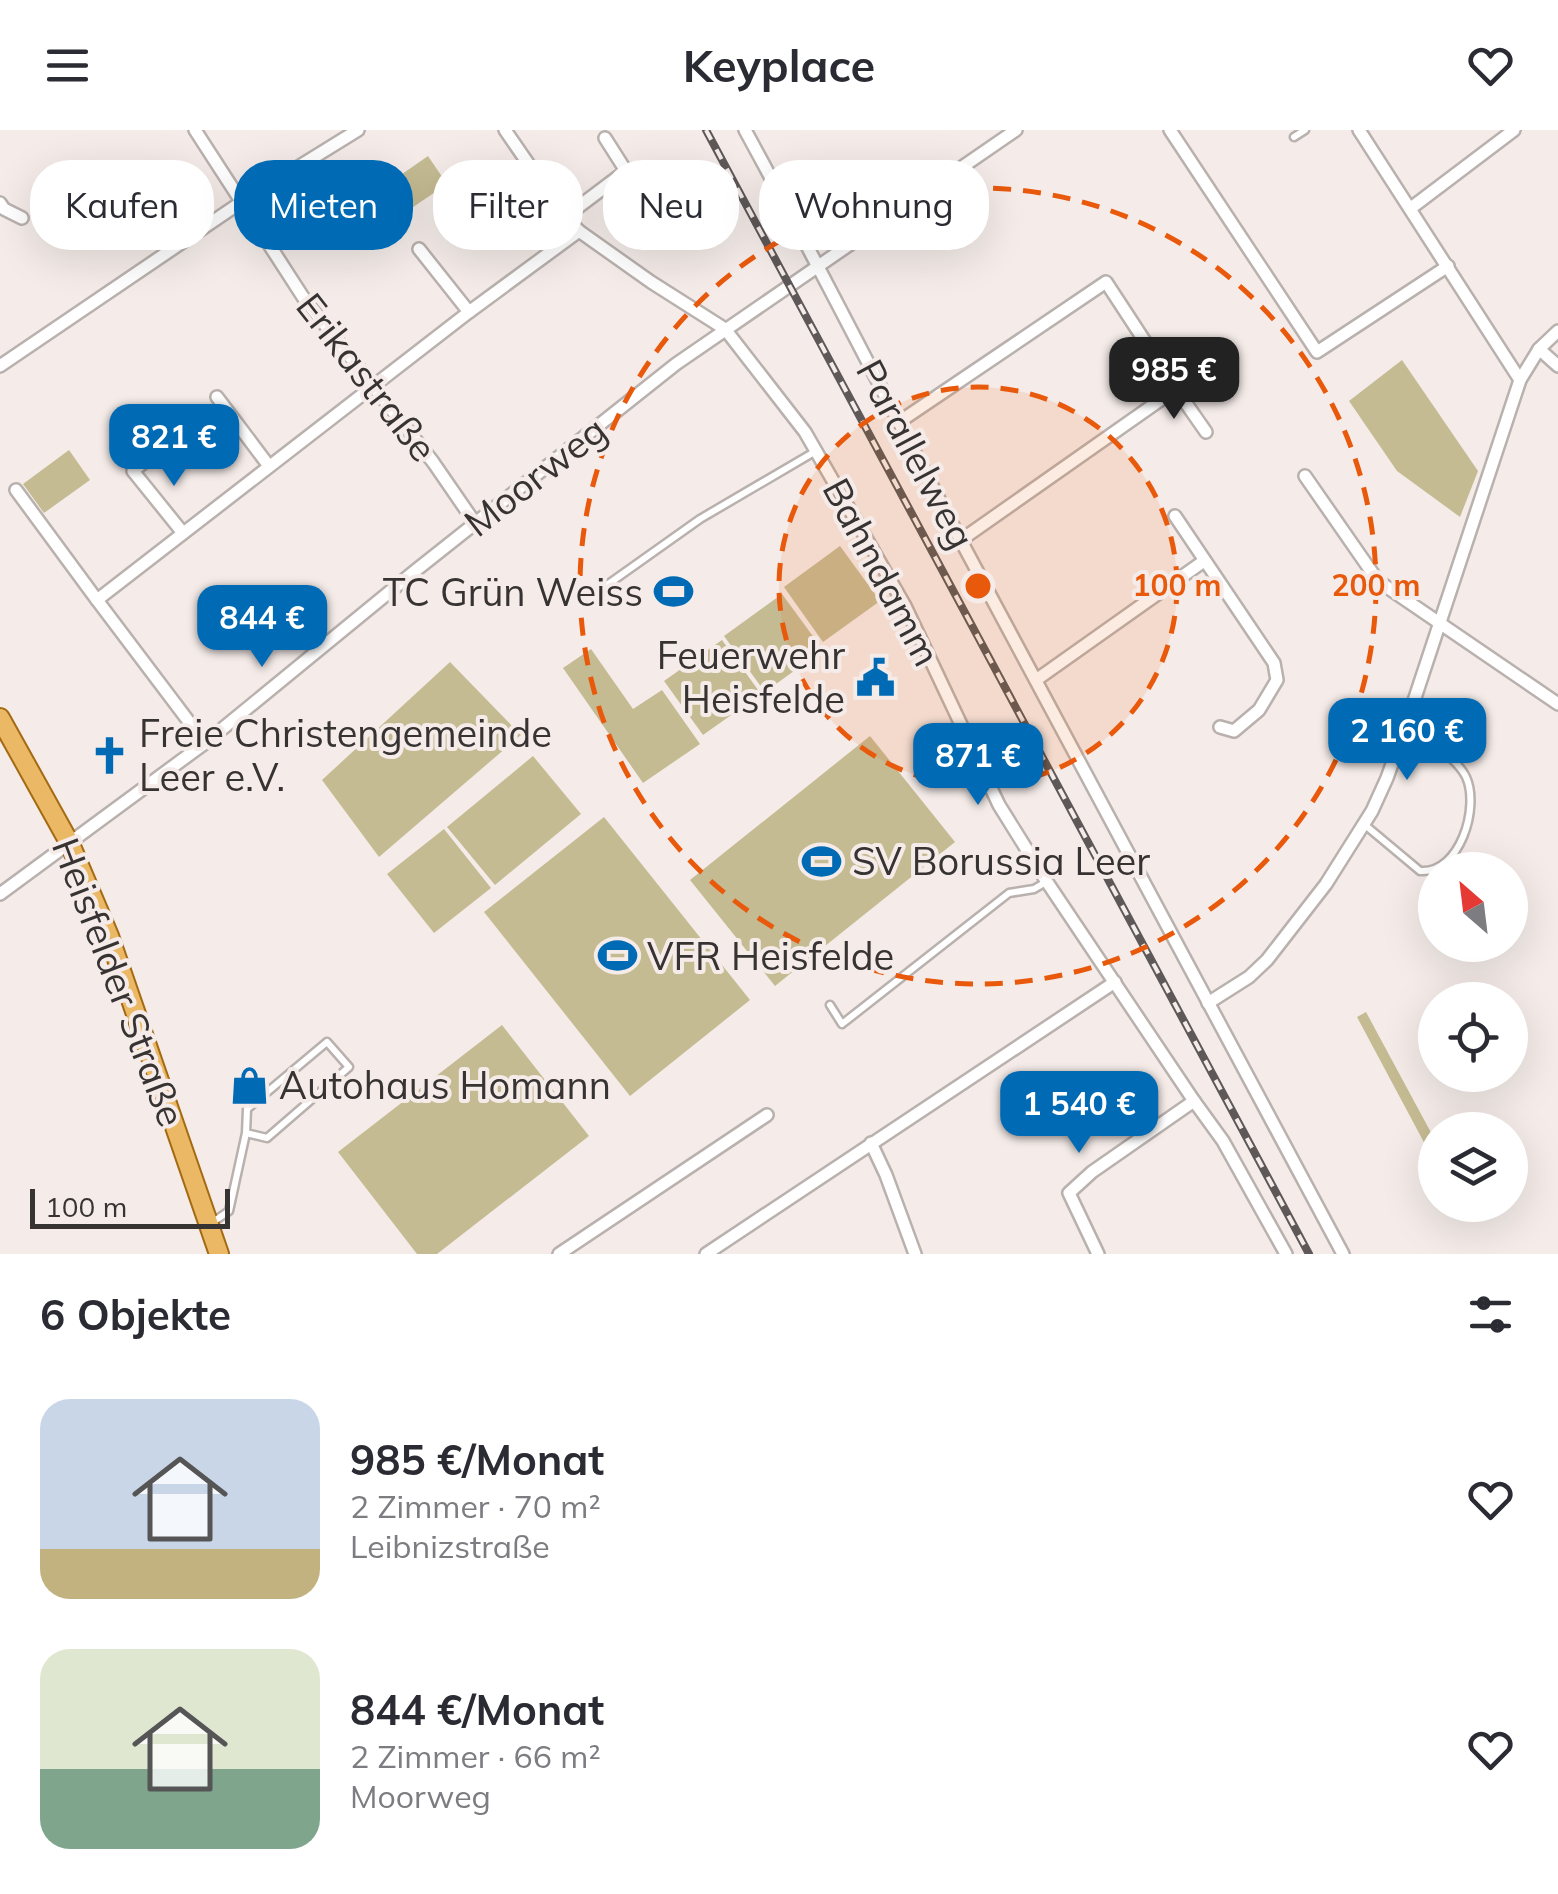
<!DOCTYPE html>
<html lang="de">
<meta charset="utf-8">
<style>
:root{--surface:#fff;--page:#f7f7f7;--text:#2b2b33;--muted:#7c7c81;--accent:#006ab5}
body{margin:0;font-family:Mulish,sans-serif;background:var(--page);color:var(--text);height:100vh;display:flex;flex-direction:column;font-size:38px;white-space:nowrap}
*{box-sizing:border-box;margin:0}
p{font-size:32px;color:var(--muted)}
.icon{flex:none;width:55px;height:55px;fill:none;stroke:currentColor;stroke-width:2;stroke-linecap:round;stroke-linejoin:round}
.map{position:relative;height:1124px;overflow:hidden}
.panel{display:flex;flex-direction:column;background:var(--surface);flex:1}
.panel>*{flex:none}
.banner{position:absolute;left:30px;top:30px;width:1000px;height:90px;display:flex;gap:20px}
.needle{width:65px;rotate:332deg}
.controls{position:absolute;left:1418px;top:722px;display:grid;gap:20px}
.controls a{display:grid;place-items:center;width:110px;height:110px;border-radius:50%;background:var(--surface);box-shadow:0 10px 40px #0002;font-size:50px}
.scale{position:absolute;left:30px;bottom:25px;width:200px;box-sizing:border-box;padding-left:10px;border:5px solid #373332;border-top:0;font-size:28px;line-height:35px;white-space:nowrap;color:#373332;-webkit-text-stroke:8px #f5ece9;paint-order:stroke}
.price{position:absolute;translate:-50% -85px;padding:0 22px;border-radius:20px;background:var(--accent);color:#fff;font-size:32px;line-height:65px;filter:drop-shadow(0 2px 5px #0008)}
.price::after{content:'';position:absolute;left:50%;top:60px;width:30px;height:22px;margin-left:-15px;background:inherit;clip-path:polygon(0 0,100% 0,50% 100%)}
.price.active{background:#222;color:#fff}
ul{padding:0;list-style:none}
li{display:flex;align-items:center;gap:30px;height:250px;padding:0 40px}
li span{display:grid;place-items:center;flex:none;width:280px;height:200px;border-radius:30px;color:#555}
li>.icon{margin-inline-start:auto}
span .icon{width:120px;height:120px;fill:#fffc;stroke-width:1}
li b{font-size:42px}
h2{display:flex;justify-content:space-between;align-items:center;height:120px;padding:0 40px;font-size:42px}
.chip{padding:0 35px;border-radius:40px;background:var(--surface);box-shadow:0 10px 40px #0002;font-size:35px;line-height:90px}
.chip.active{background:var(--accent);color:#fff}
header{display:flex;justify-content:space-between;align-items:center;height:130px;padding:0 40px;background:var(--surface);font-size:45px;font-weight:700}
.map>svg:first-child{display:block}
.green{fill:#c5bb93}
.lines{fill:none;stroke-linecap:round;stroke-linejoin:round}
.lane-casing{stroke:#b9b1ae;stroke-width:11}
.street-casing{stroke:#b9b1ae;stroke-width:16}
.primary-casing{stroke:#a46a12;stroke-width:22}
.lane{stroke:#fff;stroke-width:6}
.street{stroke:#fff;stroke-width:11}
.primary{stroke:#ebb866;stroke-width:18}
.rail-casing{stroke:#5e5958;stroke-width:8}
.rail{stroke:#f5ece9;stroke-width:4;stroke-dasharray:11;stroke-linecap:butt}
.ring{fill:none;stroke:#e8590c;stroke-width:5;stroke-dasharray:18 12}
.labels{text-anchor:middle;dominant-baseline:central;stroke-width:8;stroke-linejoin:round;paint-order:stroke}
.street-label{font-size:38px;fill:#373332;stroke:#f5ece9}
.poi-label{font-size:38px;fill:#373332;stroke:#f5ece9;text-anchor:start}
.centre{fill:#e8590c;stroke:#f5ece9;stroke-width:5}
.ring-label{font-size:30px;text-anchor:middle;font-weight:bold;fill:#e8590c;stroke:#f5ece9;stroke-width:8;stroke-linejoin:round;paint-order:stroke}
</style>
<header><svg class="icon" aria-label="menu" viewBox="0 0 24 24"><path d="M4 6h16M4 12h16M4 18h16"/></svg>Keyplace<svg class="icon" aria-label="heart" viewBox="0 0 24 24"><path d="M12 20l-8-8c-3-5 5-10 8-4 3-6 11-1 8 4z"/></svg></header>
<div class="map">
<svg width="1558" height="1124" viewBox="0 0 1558 1124">
<rect width="100%" height="100%" fill="#f5ece9"/>
<!-- green -->
<g class="green">
<polygon points="428,26 447,54 378,101 359,74"/>
<polygon points="1402,230 1478,341 1460,387 1397,341 1349,271"/>
<polygon points="69,320 90,350 44,383 23,354"/>
<polygon points="840,416 880,471 823,512 784,457"/>
<polygon points="782,464 823,520 765,562 724,506"/>
<polygon points="722,510 761,564 703,605 664,551"/>
<polygon points="591,519 633,579 662,560 700,614 643,653 563,538"/>
<polygon points="450,532 521,605 379,727 322,650"/>
<polygon points="870,606 955,712 775,856 690,750"/>
<polygon points="533,626 581,684 495,755 447,697"/>
<polygon points="604,687 750,870 630,966 484,782"/>
<polygon points="444,699 491,758 434,803 387,744"/>
<polygon points="1366,882 1435,1010 1435,1033 1357,887"/>
<polygon points="502,895 589,1006 437,1124 417,1124 338,1022"/>
</g>
<g class="lines">
<defs>
<g id="lane">
<polyline points="1294,7 1305,0"/>
<polyline points="583,472 700,389 816,321"/>
<path d="M1365 695 1420 741C1460 744 1480 677 1466 647 1457 628 1423 606 1407 592"/>
<polyline points="830,875 842,894 1009,763 1034,759 1046,752"/>
<polyline points="210,1094 229,1081 246,1003 247,979 327,912 349,937 267,1008 246,1003"/>
</g>
<g id="street">
<polyline points="195,0 303,167 433,332 475,393"/>
<polyline points="505,0 565,87 579,101 651,152 725,199 805,302 905,476 999,675 1047,752 1194,971 1223,1011 1286,1124"/>
<path d="M745 0C819 135 888 273 960 409 1087 648 1215 886 1343 1124"/>
<polyline points="1170,0 1317,222 1448,136"/>
<polyline points="1359,0 1520,250"/>
<polyline points="626,41 653,75"/>
<polyline points="0,73 4,79 22,88"/>
<polyline points="1411,78 1514,0"/>
<polyline points="565,87 626,41 605,8"/>
<polyline points="419,119 469,182"/>
<polyline points="1539,219 1558,236"/>
<polyline points="0,236 240,73 358,0"/>
<polyline points="1176,259 1206,302"/>
<polyline points="217,267 269,336"/>
<polyline points="899,292 1106,152 1176,259 961,410"/>
<polyline points="143,333 133,341 183,403"/>
<polyline points="1305,346 1378,451 1558,574"/>
<polyline points="16,360 97,470"/>
<polyline points="1175,386 1274,533 1277,550 1259,580 1234,601 1220,597"/>
<polyline points="1036,550 1204,431"/>
<polyline points="205,613 97,470 469,182 579,101"/>
<polyline points="0,764 205,613 415,441 676,234 1016,0"/>
<polyline points="1208,873 1249,847 1267,830 1326,754 1372,681 1387,648 1407,592 1520,250 1539,219 1558,201"/>
<polyline points="871,1013 886,1045 915,1124"/>
<polyline points="559,1124 767,985"/>
<polyline points="706,1124 1115,852"/>
<polyline points="1098,1124 1069,1063 1092,1042 1194,971"/>
</g>
<polyline id="primary" points="0,588 70,714 109,806 219,1124"/>
</defs>
<!-- lane casing -->
<use href="#lane" class="lane-casing"/>
<!-- street casing -->
<use href="#street" class="street-casing"/>
<!-- primary casing -->
<use href="#primary" class="primary-casing"/>
<!-- lane -->
<use href="#lane" class="lane"/>
<!-- street -->
<use href="#street" class="street"/>
<!-- primary -->
<use href="#primary" class="primary"/>
<defs>
<polyline id="rail" points="706,0 1309,1124"/>
</defs>
<!-- rail casing -->
<use href="#rail" class="rail-casing"/>
<!-- rail -->
<use href="#rail" class="rail"/>
</g>
<!-- distance rings -->
<circle cx="978" cy="456" r="199" fill="#e8590c" fill-opacity=".12"/>
<g class="ring">
<circle cx="978" cy="456" r="199"/>
<circle cx="978" cy="456" r="398"/>
</g>
<!-- icons -->
<defs>
<symbol id="stadium-bare" viewBox="-9 -9 18 18"><path d="M0-5a6.5 5 0 1 0 0 10a6.5 5 0 1 0 0-10ZM-3.5-1.8h7v3.6h-7Z" fill="#006ab5" stroke="#f5ece9" stroke-width="2.5" paint-order="stroke"/></symbol>
<symbol id="civic-bare" viewBox="-9 -9 18 18"><path d="M-.6-6.5H3V-4.5H.6V-3L4-1V1h2V6H-6V1h2V-1L-.6-3ZM-1.2 2.5V6h2.4V2.5Z" fill="#006ab5" stroke="#f5ece9" stroke-width="2.5" paint-order="stroke"/></symbol>
<symbol id="church-bare" viewBox="-9 -9 18 18"><path d="M-1.2-6h2.4v3.5h3.3v2.4h-3.3V6h-2.4V-.1h-3.3v-2.4h3.3Z" fill="#006ab5" stroke="#f5ece9" stroke-width="2.5" paint-order="stroke"/></symbol>
<symbol id="shop-bare" viewBox="-9 -9 18 18"><path d="M-5-2.5h2.3a2.7 3.5 0 0 1 5.4 0H5L5.5 6h-11ZM-1.5-2.5h3a1.5 2.3 0 0 0-3 0Z" fill="#006ab5" stroke="#f5ece9" stroke-width="2.5" paint-order="stroke"/></symbol>
</defs>
<g fill-rule="evenodd">
<use href="#stadium-bare" x="646" y="434" width="55" height="55"/>
<use href="#civic-bare" x="848" y="520" width="55" height="55"/>
<use href="#church-bare" x="82" y="598" width="55" height="55"/>
<use href="#stadium-bare" x="794" y="704" width="55" height="55"/>
<use href="#stadium-bare" x="590" y="798" width="55" height="55"/>
<use href="#shop-bare" x="222" y="928" width="55" height="55"/>
</g>
<g class="labels">
<!-- street labels -->
<g class="street-label">
<text transform="translate(367 247) rotate(52)">Erikastraße</text>
<text transform="translate(916 324) rotate(62)">Parallelweg</text>
<text transform="translate(535 346) rotate(-38)">Moorweg</text>
<text transform="translate(882 442) rotate(62)">Bahndamm</text>
<text transform="translate(119 852) rotate(69)">Heisfelder Straße</text>
</g>
<!-- poi labels -->
<g class="poi-label">
<text x="643" y="462" text-anchor="end">TC Grün Weiss</text>
<text x="845" y="525" text-anchor="end">Feuerwehr<tspan x="845" dy="44">Heisfelde</tspan></text>
<text x="139" y="603">Freie Christengemeinde<tspan x="139" dy="44">Leer e.V.</tspan></text>
<text x="852" y="731">SV Borussia Leer</text>
<text x="647" y="826">VFR Heisfelde</text>
<text x="279" y="955">Autohaus Homann</text>
</g>
</g>
<circle cx="978" cy="456" r="15" class="centre"/>
<g class="ring-label">
<text x="1177" y="466">100 m</text>
<text x="1376" y="466">200 m</text>
</g>
</svg>
<div class="controls">
<a><svg class="needle" viewBox="-14 -14 28 28"><path d="M0-13l5 13h-10z" fill="#e53935"/><path d="M0 13l5-13h-10z" fill="#7c7c81"/></svg></a>
<a><svg class="icon" aria-label="locate" viewBox="0 0 24 24"><circle cx="12" cy="12" r="6"/><path d="M12 2v4M12 18v4M2 12h4M18 12h4"/></svg></a>
<a><svg class="icon" aria-label="layers" viewBox="0 0 24 24"><path d="M12 4l9 5-9 5-9-5zM3 14l9 5 9-5"/></svg></a>
</div>
<div class="scale">100 m</div>
<b class="price active" style="left:1174px;top:292px">985 €</b>
<b class="price" style="left:174px;top:359px">821 €</b>
<b class="price" style="left:262px;top:540px">844 €</b>
<b class="price" style="left:1407px;top:653px">2 160 €</b>
<b class="price" style="left:978px;top:678px">871 €</b>
<b class="price" style="left:1079px;top:1026px">1 540 €</b>
<div class="banner">
<a class="chip">Kaufen</a>
<a class="chip active">Mieten</a>
<a class="chip">Filter</a>
<a class="chip">Neu</a>
<a class="chip">Wohnung</a>
</div>
</div>
<section class="panel">
<h2>6 Objekte<svg class="icon" aria-label="filters" viewBox="0 0 24 24"><path d="M4 7h16M4 17h16"/><circle cx="9" cy="7" r="2"/><circle cx="15" cy="17" r="2"/></svg></h2>
<ul>
<li><span style="background:linear-gradient(#c9d6e8 75%,#c2b280 0)"><svg class="icon" aria-label="home" viewBox="0 0 24 24"><path d="M3 11l9-7 9 7M6 9v11h12V9"/></svg></span><div><b>985 €/Monat</b><p>2 Zimmer · 70 m²</p><p>Leibnizstraße</p></div><svg class="icon" aria-label="heart" viewBox="0 0 24 24"><path d="M12 20l-8-8c-3-5 5-10 8-4 3-6 11-1 8 4z"/></svg></li>
<li><span style="background:linear-gradient(#dfe7d0 60%,#7fa58c 0)"><svg class="icon" aria-label="home" viewBox="0 0 24 24"><path d="M3 11l9-7 9 7M6 9v11h12V9"/></svg></span><div><b>844 €/Monat</b><p>2 Zimmer · 66 m²</p><p>Moorweg</p></div><svg class="icon" aria-label="heart" viewBox="0 0 24 24"><path d="M12 20l-8-8c-3-5 5-10 8-4 3-6 11-1 8 4z"/></svg></li>
</ul>
</section>
